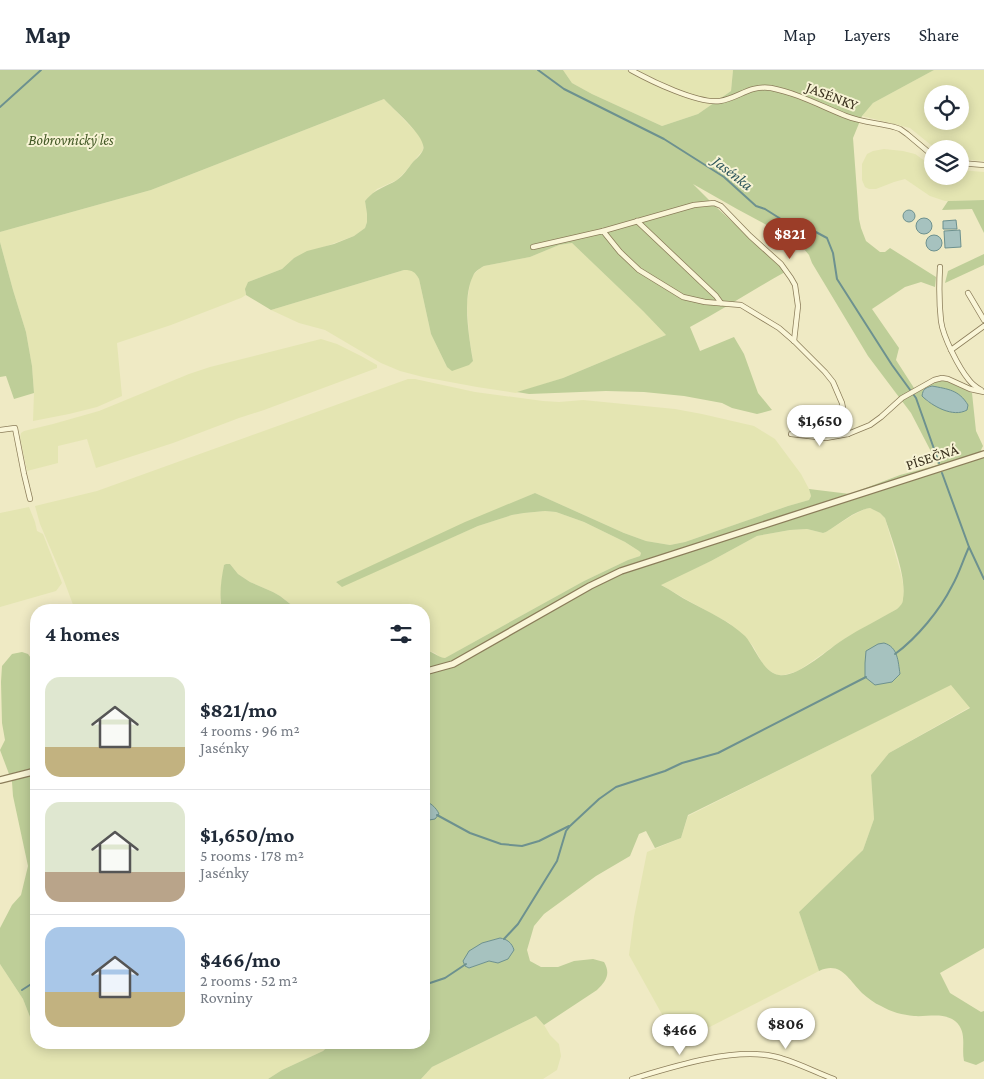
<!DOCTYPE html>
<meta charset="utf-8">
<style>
:root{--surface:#fff;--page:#f2f2f3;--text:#1f2937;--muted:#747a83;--line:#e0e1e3;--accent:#9b3d28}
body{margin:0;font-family:"Crimson Pro",serif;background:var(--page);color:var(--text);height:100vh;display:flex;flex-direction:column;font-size:19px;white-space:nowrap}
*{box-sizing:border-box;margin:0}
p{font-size:16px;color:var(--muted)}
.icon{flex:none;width:28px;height:28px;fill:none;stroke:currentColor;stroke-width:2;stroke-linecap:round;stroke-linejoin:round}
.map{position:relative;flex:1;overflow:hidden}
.panel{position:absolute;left:30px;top:534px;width:400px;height:445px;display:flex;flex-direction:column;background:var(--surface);border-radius:20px;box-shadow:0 2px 12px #0003}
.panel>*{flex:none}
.buttons{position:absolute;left:924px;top:15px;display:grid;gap:10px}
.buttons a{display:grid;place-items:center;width:45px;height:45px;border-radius:50%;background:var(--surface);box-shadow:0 2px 12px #0003;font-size:25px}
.price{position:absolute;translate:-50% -42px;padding:0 11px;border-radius:18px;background:#fff;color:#222;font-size:16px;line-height:32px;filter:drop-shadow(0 1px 2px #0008)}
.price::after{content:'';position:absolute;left:50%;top:30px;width:15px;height:11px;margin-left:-8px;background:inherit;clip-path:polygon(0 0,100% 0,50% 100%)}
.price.on{background:var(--accent);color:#fff}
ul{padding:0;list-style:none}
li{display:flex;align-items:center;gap:15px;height:125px;padding:0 15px}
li+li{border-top:1px solid var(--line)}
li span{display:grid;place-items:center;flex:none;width:140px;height:100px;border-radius:15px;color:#555}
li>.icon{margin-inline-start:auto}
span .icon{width:60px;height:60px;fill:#fffc;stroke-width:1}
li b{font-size:21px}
h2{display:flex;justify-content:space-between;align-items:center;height:60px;padding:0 15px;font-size:21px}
header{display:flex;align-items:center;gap:30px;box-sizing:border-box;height:70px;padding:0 25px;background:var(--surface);border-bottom:1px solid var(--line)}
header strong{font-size:24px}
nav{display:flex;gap:28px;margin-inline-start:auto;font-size:18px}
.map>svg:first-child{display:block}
.farmland{fill:#e4e5b2;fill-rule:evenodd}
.green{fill:#bece98;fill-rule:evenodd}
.water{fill:#a6c2bf;stroke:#6d918f}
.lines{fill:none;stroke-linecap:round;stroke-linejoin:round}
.stream{stroke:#6d918f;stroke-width:2}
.minor-casing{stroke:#8b7d5a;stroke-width:6}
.tertiary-casing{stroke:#8b7d5a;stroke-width:8}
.minor{stroke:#faf6d8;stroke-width:4.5}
.tertiary{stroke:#faf6d8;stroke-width:5.5}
.labels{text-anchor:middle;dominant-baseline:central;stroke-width:4;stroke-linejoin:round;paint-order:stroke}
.street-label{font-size:15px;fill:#3a311e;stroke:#f7f3d4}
.park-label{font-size:15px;font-style:italic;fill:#415724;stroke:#f7f3d4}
.water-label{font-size:16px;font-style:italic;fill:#2d555b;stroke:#f7f3d4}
</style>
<header>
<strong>Map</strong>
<nav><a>Map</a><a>Layers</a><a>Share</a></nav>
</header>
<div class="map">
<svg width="984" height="1009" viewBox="0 0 984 1009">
<rect width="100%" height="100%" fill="#efeac4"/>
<!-- farmland -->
<g class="farmland">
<polygon points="563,0 733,0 731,21 698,44 662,56 592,24 572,13"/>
<path d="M934 0H984V91L960 89V79H936L910 58 862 46 873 33ZM932 24H960V51H932Z"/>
<polygon points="384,29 418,64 423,71 423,80 405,102 397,110 377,119 365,131 367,144 367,152 365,158 354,166 294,188 282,199 248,212 245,222 246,225 241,228 171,255 117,273 122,326 97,337 69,344 33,351 34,323 32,296 26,262 13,220 0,172 0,162 151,120"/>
<polygon points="884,79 903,81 915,84 932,96 932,106 960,106 960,100 984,102 984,130 945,131 930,126 905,109 894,112 876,119 869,119 865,117 862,110 862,94 867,84 873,81"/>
<polygon points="572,173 643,241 666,265 563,308 516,323 477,317 423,307 400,301 381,293 325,260 299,253 271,240 404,200 412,200 416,203 419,209 431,264 447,297 473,291 469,266 467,233 470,213 473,205 478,200 484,196 530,187 559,175"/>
<polygon points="321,269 337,274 361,286 377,295 377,298 264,340 239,348 173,373 96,398 87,369 58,376 58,393 27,401 20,368 21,363 24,361 53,354 99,341 189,304 210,297"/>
<polygon points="408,309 415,309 475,322 543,331 559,332 583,330 675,339 702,344 754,356 775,369 801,404 809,419 811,426 809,430 788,436 685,472 670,475 646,471 624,463 535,423 336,512 342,516 478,456 512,445 524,443 545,441 556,442 584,452 625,472 639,481 641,483 640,486 628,490 584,511 445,588 441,588 435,583 424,579 424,540 298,540 280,526 273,522 250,512 238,504 230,494 224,495 223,502 220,532 222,540 75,540 63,508 40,454 35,436 97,421"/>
<polygon points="29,437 35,452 37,461 43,464 62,513 56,521 0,537 0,443"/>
<polygon points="870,438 880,443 885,448 901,504 903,514 904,528 902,535 897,539 844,569 798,601 784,605 777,605 770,601 764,596 753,576 744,566 729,553 687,530 660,514 711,491 757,466 790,460 807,459 823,463 826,462 853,445 865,439"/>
<polygon points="951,614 970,637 889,683 871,705 874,749 863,780 799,842 819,901 696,964 675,958 664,948 629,885 634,847 647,782 681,768 688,746"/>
<polygon points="0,894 23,929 30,947 36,954 36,972 332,973 323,981 282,1000 268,1009 0,1009"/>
<polygon points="536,946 544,955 550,965 559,974 561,986 557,1000 543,1009 421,1009 432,997"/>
</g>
<!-- green -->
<g class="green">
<path d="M0 0H563L572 13 592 24 662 56 698 44 731 21 733 0H934L873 33 862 46 853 68 859 149 861 158 866 171 880 182H885L890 178 936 207 935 217 921 212 905 217 872 239 899 278 896 290 914 318 944 310 972 323 976 361 983 376 981 380 984 387V878L940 903 950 923 981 942 984 941V991L976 995 964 991C961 977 968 962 955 951 943 942 928 947 914 946 903 945 891 942 881 936 874 933 868 928 862 923 848 909 841 891 819 901L799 842 863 780 874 749 871 705 889 683 970 638 951 615 688 745 681 768 655 778 646 761 639 764 630 786 596 806 544 844 534 856 527 880 530 891 541 897H558L574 891 593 889 604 892C611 904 606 911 597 920L544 955 536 946 432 997 421 1009H268L282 1000 323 981 332 973 424 972V748L429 750 428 732 424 730V579C431 581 440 588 445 588L584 511 628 490 640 486 641 483 639 481 625 472 584 452 556 442 545 441 524 443 512 445 478 456 342 517 336 512 465 452 535 423 624 463 646 471 670 475 685 472 788 436 809 430 811 426 809 419 850 424 900 405 938 395 911 343 868 286 812 193 809 185 798 172 737 139 693 114 716 137 780 195 785 202C753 220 722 240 690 257L700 281 734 267 744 284 758 323 772 340 757 344 732 338 722 333 684 326 644 322 606 321 529 324 517 322 563 308 666 265 643 241 572 173 559 175 530 187 484 196C479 199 475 201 473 206 462 228 469 268 473 291L469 295 452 301 447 297 431 264 419 209C415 202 413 200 404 200L271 240 246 225 245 219 248 212 282 199 294 188 307 181 334 174 354 166 365 158 367 152V144L365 131C376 118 384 118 397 110 404 105 408 98 413 92 416 89 421 85 423 80 428 68 393 39 384 29L151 120 0 162ZM932 316 942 339 927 331 923 321 925 318ZM870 438 880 443 885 448C892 470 907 507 903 529 903 534 900 536 897 539 880 549 861 558 844 569 828 579 798 608 779 605 763 603 755 577 745 566 729 551 709 542 690 532 680 527 671 520 661 515L711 491 757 466 790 460 807 459 823 463 826 462C840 454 853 441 870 438ZM500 868 505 869 498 893 489 891 469 898 482 873Z"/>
<polygon points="984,130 984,163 972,139 942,140 948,131"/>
<polygon points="0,172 13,220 26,262 32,296 34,323 14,329 6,306 0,307"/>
<polygon points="984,184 984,195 945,213 948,201"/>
<path d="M226 494H230L238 504 250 512 273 522 280 526 298 540H222C219 526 221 510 224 495Z"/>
<polygon points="22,582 28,584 36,595 36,954 30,947 23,929 0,894 0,858 12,835 21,825 28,796 13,726 12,712 0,680 5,670 2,653 1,612 2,596 12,584"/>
</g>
<!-- water -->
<g class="water">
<circle cx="909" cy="146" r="6"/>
<circle cx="924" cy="156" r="8"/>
<polygon points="956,150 957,159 943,159 943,151"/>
<polygon points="960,160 961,177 945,178 944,161"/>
<circle cx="934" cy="173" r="8"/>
<path d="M932 316C948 319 959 320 968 335L967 340C953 348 932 336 922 326 923 319 925 318 932 316Z"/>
<path d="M884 573C898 577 898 591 900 604L892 612 875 615 865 607V593L866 581 878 574Z"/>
<path d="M424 730C430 733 436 737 439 744L435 749 429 750 424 748Z"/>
<path d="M500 868C507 869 512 873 514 880L508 889 498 893 489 891 469 898 465 896 463 891 469 881 482 873Z"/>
</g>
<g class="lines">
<!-- stream -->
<g class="stream">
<polyline points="538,0 564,19 664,69 724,107 756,136 765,139 784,151 814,161 827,168 833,183 837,209 892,295 916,328 939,393"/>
<polyline points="0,37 41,0"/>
<polyline points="942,403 969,477 984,509"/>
<path d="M895 584C917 568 940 540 952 516 959 504 963 490 969 477"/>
<polyline points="437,745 470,763 501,774 522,776 539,771 569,756"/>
<polyline points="504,869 518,854 557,791 566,761 570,756 599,729 616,717 665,701 682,693 718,683 866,607"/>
<polyline points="424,915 445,908 466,894"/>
<polyline points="22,920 36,911"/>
</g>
<defs>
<g id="minor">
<path d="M631 0C651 11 698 34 720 31 739 28 749 15 771 18 797 23 821 36 846 46 861 52 878 53 894 57L900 59 907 64 932 85"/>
<polyline points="960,93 984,95"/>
<polyline points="637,151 716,226 721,233"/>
<polyline points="603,161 694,135 714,133 721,136 750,166 781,194 791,208 795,215 798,236 794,271"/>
<polyline points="533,177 603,161 620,182 639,200 683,227 705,232 741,235 779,258 794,271 825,302 833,312 842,333 848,364 870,355 881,347 902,328 934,310 942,308 948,309 970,319 984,322"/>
<path d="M940 197C939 215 939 233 941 251 943 267 959 298 969 310 972 314 976 317 981 320"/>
<polyline points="968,223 984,250"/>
<polyline points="951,280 984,256"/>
<polyline points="0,360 15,358 24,404 30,429"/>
<polyline points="791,364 826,368 848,364"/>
<path d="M632 1009C672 997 730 978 772 986 793 990 814 1002 834 1009"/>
</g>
<g id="tertiary">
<polyline points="424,602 453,594 590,516 621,501 984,384"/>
<polyline points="0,710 36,701"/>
</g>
</defs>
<!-- minor casing -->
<use href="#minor" class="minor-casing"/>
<!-- tertiary casing -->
<use href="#tertiary" class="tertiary-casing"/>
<!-- minor -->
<use href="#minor" class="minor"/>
<!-- tertiary -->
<use href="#tertiary" class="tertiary"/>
</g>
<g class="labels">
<!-- street labels -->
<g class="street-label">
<text transform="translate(832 26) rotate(21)">JASÉNKY</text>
<text transform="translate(932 387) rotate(-18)">PÍSEČNÁ</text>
</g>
<!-- park labels -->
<g class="park-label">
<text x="71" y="70">Bobrovnický les</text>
</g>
<!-- water labels -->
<g class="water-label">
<text transform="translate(733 103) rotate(38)">Jasénka</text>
</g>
</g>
</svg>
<div class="buttons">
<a><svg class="icon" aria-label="locate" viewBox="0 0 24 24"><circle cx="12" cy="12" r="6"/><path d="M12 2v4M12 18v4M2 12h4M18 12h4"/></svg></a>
<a><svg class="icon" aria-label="layers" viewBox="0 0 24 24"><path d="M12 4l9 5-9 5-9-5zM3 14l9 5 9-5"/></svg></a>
</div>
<b class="price on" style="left:790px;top:190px">$821</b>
<b class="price" style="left:820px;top:377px">$1,650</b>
<b class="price" style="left:786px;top:980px">$806</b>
<b class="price" style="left:680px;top:986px">$466</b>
<section class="panel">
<h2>4 homes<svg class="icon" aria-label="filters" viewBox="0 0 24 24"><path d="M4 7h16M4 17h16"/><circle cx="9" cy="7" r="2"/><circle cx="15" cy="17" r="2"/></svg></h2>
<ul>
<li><span style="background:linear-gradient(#dfe7d0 70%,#c2b280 0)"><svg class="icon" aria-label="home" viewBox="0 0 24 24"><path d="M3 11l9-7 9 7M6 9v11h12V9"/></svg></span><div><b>$821/mo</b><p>4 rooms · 96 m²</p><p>Jasénky</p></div></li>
<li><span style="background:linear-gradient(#dfe7d0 70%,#b9a48a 0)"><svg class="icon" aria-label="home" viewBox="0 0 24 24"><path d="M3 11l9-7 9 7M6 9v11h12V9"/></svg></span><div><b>$1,650/mo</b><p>5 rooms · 178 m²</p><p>Jasénky</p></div></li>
<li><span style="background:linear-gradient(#a9c7e8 65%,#c2b280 0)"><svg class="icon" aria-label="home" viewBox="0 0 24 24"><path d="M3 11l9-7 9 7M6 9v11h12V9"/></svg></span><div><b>$466/mo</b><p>2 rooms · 52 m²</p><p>Rovniny</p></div></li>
</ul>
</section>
</div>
